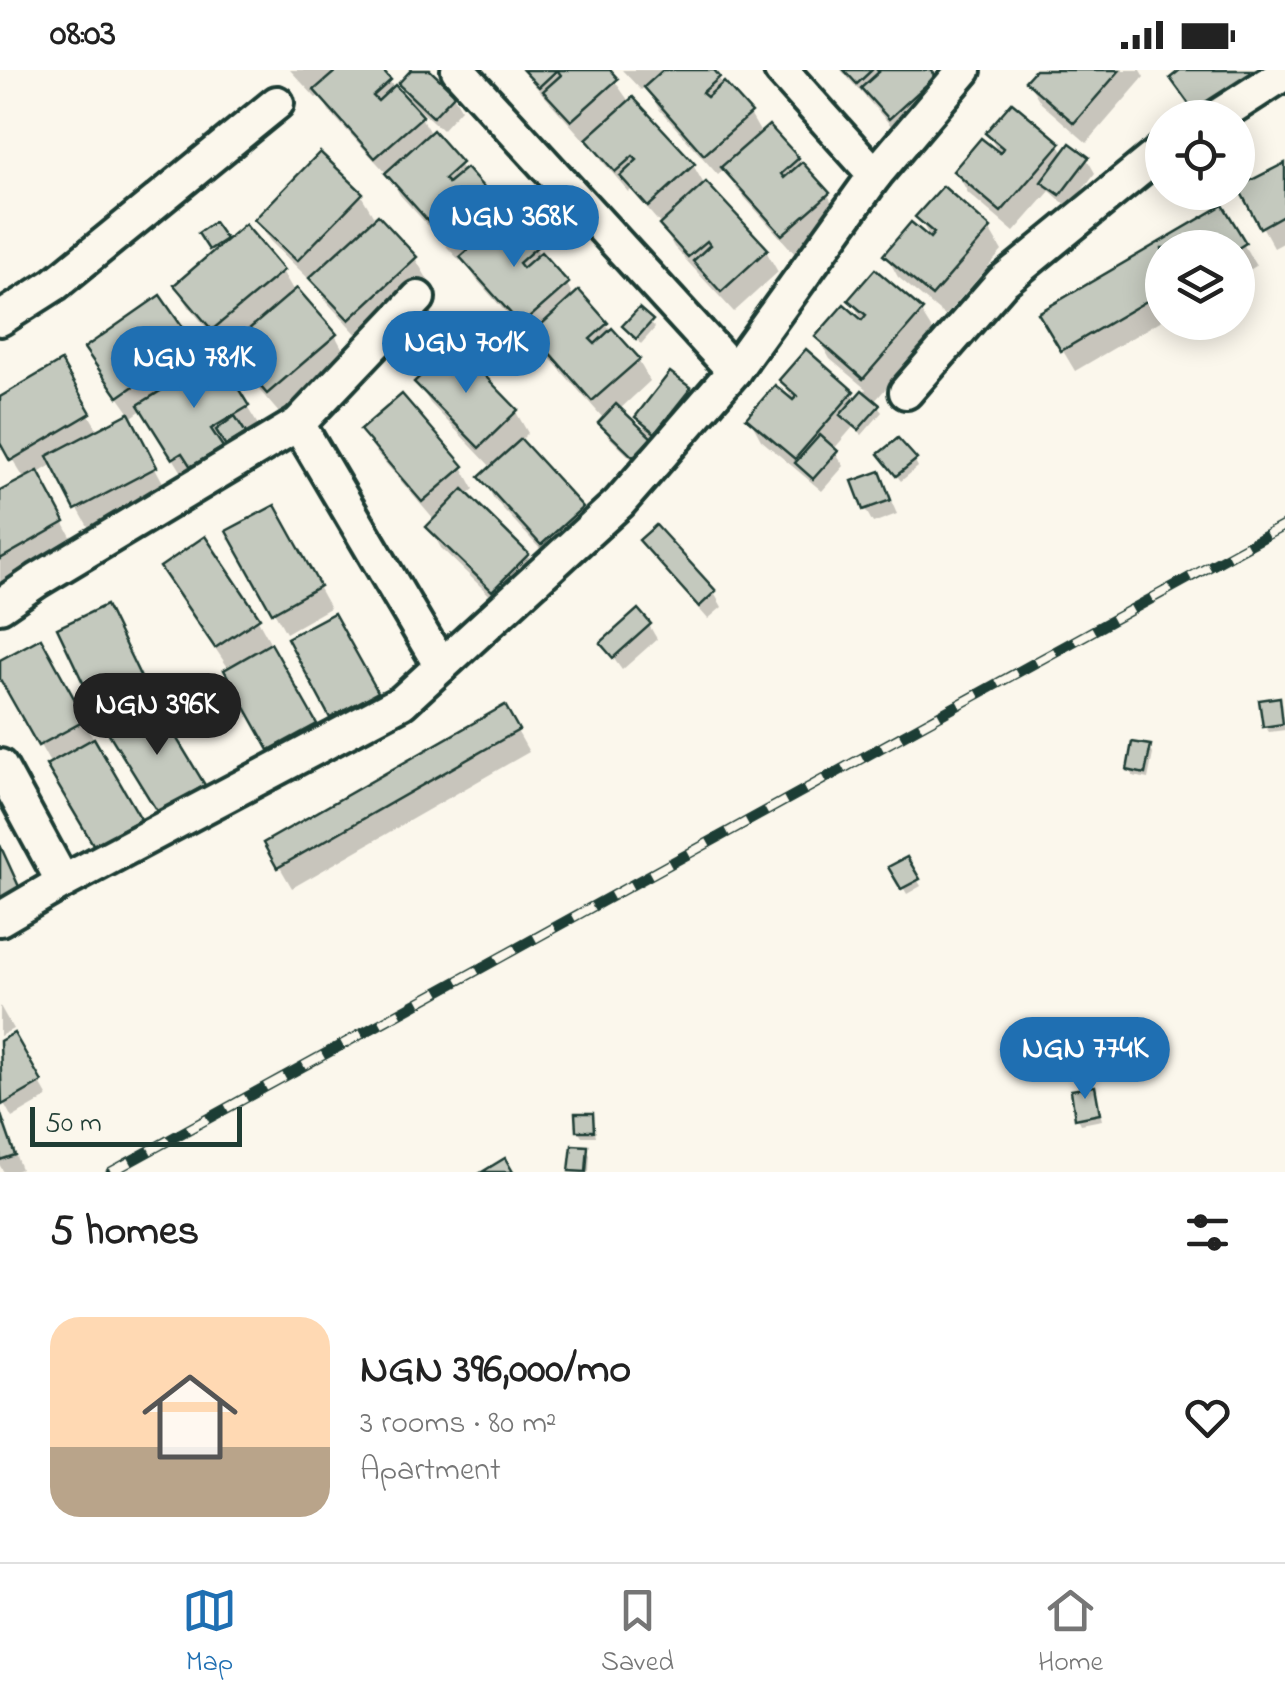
<!DOCTYPE html>
<meta charset="utf-8">
<style>
:root{--surface:#fff;--page:#f2f2f2;--text:#222;--muted:#767676;--line:#e0e0e0;--accent:#1f6fb2}
body{margin:0;font-family:"Indie Flower",sans-serif;background:var(--page);color:var(--text);height:100vh;display:flex;flex-direction:column;font-size:38px;white-space:nowrap}
*{box-sizing:border-box;margin:0}
p{font-size:32px;color:var(--muted)}
.icon{flex:none;width:55px;height:55px;fill:none;stroke:currentColor;stroke-width:2;stroke-linecap:round;stroke-linejoin:round}
.map{position:relative;height:1102px;overflow:hidden}
.panel{display:flex;flex-direction:column;background:var(--surface);flex:1}
.panel>*{flex:none}
.controls{position:absolute;left:1145px;top:30px;display:grid;gap:20px}
.controls a{display:grid;place-items:center;width:110px;height:110px;border-radius:50%;background:var(--surface);box-shadow:0 5px 25px #0003;font-size:50px}
.scale{position:absolute;left:30px;bottom:25px;width:212px;box-sizing:border-box;padding-left:10px;border:5px solid #1f3d34;border-top:0;font-size:28px;line-height:35px;white-space:nowrap;color:#1f3d34;-webkit-text-stroke:8px #fbf7ec;paint-order:stroke}
.price{position:absolute;translate:-50% -85px;padding:0 22px;border-radius:35px;background:var(--accent);color:#fff;font-size:32px;line-height:65px;filter:drop-shadow(0 2px 5px #0008)}
.price::after{content:'';position:absolute;left:50%;top:60px;width:30px;height:22px;margin-left:-15px;background:inherit;clip-path:polygon(0 0,100% 0,50% 100%)}
.price.selected{background:#222;color:#fff}
ul{padding:0;list-style:none}
li{display:flex;align-items:center;gap:30px;height:250px;padding:0 50px}
li span{display:grid;place-items:center;flex:none;width:280px;height:200px;border-radius:30px;color:#555}
li>.icon{margin-inline-start:auto}
span .icon{width:120px;height:120px;fill:#fffc;stroke-width:1}
li b{font-size:42px}
h2{display:flex;justify-content:space-between;align-items:center;height:120px;padding:0 50px;font-size:42px}
.status{display:flex;justify-content:space-between;align-items:center;height:70px;padding:0 50px;background:var(--surface);direction:ltr}
.status svg{height:28px;fill:currentColor}
.tab-bar{display:flex;justify-content:space-around;align-items:center;height:140px;border-top:2px solid var(--line);background:var(--surface);font-size:28px;color:var(--muted)}
.tab-bar a{display:grid;justify-items:center;gap:5px}
.tab-bar .selected{color:var(--accent)}
.map>svg:first-child{display:block}
.shadow{fill:#0003}
.building{fill:#c4c9be;stroke:#1f3d34;stroke-width:2.5}
.lines{fill:none;stroke-linecap:round;stroke-linejoin:round}
.minor-casing{stroke:#1f3d34;stroke-width:40}
.minor{stroke:#fbf7ec;stroke-width:32}
.rail-casing{stroke:#1f3d34;stroke-width:11}
.rail{stroke:#fbf7ec;stroke-width:8;stroke-dasharray:22;stroke-linecap:butt}
</style>
<div class="status"><b>08:03</b><svg viewBox="0 0 49 12"><path d="M0 12V9h3v3zM5 12V6h3v6zM10 12V3h3v9zM15 12V0h3v12zM26 1h20v11H26zM47 4h2v5h-2z"/></svg></div>
<div class="map">
<svg width="1285" height="1102" viewBox="0 0 1285 1102">
<rect width="100%" height="100%" fill="#fbf7ec"/>
<filter id="ink" filterUnits="userSpaceOnUse"><feTurbulence type="fractalNoise" baseFrequency=".01" numOctaves="2"/><feDisplacementMap in="SourceGraphic" scale="20" xChannelSelector="R" yChannelSelector="G"/><feConvolveMatrix kernelMatrix="1 2 1 2 8 2 1 2 1" color-interpolation-filters="sRGB"/></filter>
<g filter="url(#ink)">
<!-- shadow -->
<g class="shadow">
<polygon points="290,0 379,0 421,47 431,65 492,130 504,152 508,148 567,214 574,228 579,224 638,290 650,311 619,340 648,366 658,383 642,399 609,367 601,353 604,349 547,285 539,271 535,275 476,209 463,187 460,191 400,125 390,107 330,42 320,25 316,28"/>
<polygon points="415,0 426,0 453,25 461,39 442,60 410,31 401,14"/>
<polygon points="521,0 607,0 630,33 693,95 705,116 766,181 778,202 734,242 674,177 662,156 631,120 629,122 602,91 588,68 585,71"/>
<polygon points="622,0 711,0 750,44 762,65 797,89 828,125 840,146 796,185 737,119 725,99 718,105 659,39 646,16 641,20"/>
<polygon points="841,0 928,0 947,29 903,69"/>
<polygon points="1038,0 1140,0 1144,7 1087,73 1041,33 1028,12"/>
<polygon points="988,64 1059,75 1065,85 1087,89 1095,103 1069,138 1050,121 1014,162 968,123 956,101 1002,88"/>
<polygon points="1285,96 1285,172 1274,178 1262,156"/>
<polygon points="361,125 376,150 415,188 428,210 362,270 325,230 313,209 311,211 270,171 257,150"/>
<polygon points="1222,138 1256,196 1238,207 1238,178 1162,178 1162,250 1075,301 1041,244"/>
<polygon points="919,148 989,159 1002,181 945,246 898,207 886,185 933,173"/>
<polygon points="214,155 226,174 282,201 295,223 335,265 347,287 280,344 242,300 229,277 226,280 189,237 177,215 214,184 201,163"/>
<polygon points="160,229 204,296 247,337 260,358 186,409 143,339 129,349 167,420 90,460 53,394 37,404 75,474 0,516 0,423 25,410 0,369 0,330 60,295 99,362 131,345 99,300"/>
<polygon points="851,230 921,242 934,263 874,332 882,342 862,365 853,357 833,380 844,396 822,421 761,370 749,348 796,335 782,311 852,322 857,330 866,319 830,289 818,268 866,256"/>
<polygon points="639,241 655,258 641,274 625,256"/>
<polygon points="417,312 516,342 528,363 520,371 581,439 593,460 555,495 494,429 482,407 492,398 430,333"/>
<polygon points="689,320 697,334 664,375 646,361 638,347"/>
<polygon points="363,360 462,397 474,419 466,426 527,486 540,507 506,541 441,478 429,457 435,451 376,382"/>
<polygon points="885,391 915,391 918,397 901,411"/>
<polygon points="879,404 897,444 873,453 865,439"/>
<polygon points="274,438 330,538 286,563 230,462"/>
<polygon points="205,470 258,550 327,676 283,700 227,601 229,599 176,519"/>
<polygon points="643,471 714,523 722,537 708,549 651,484"/>
<polygon points="334,546 388,645 344,668 290,569"/>
<polygon points="649,555 657,569 622,600 603,574"/>
<polygon points="117,559 154,636 215,738 172,763 99,640"/>
<polygon points="40,572 151,772 108,796 0,604 0,593"/>
<polygon points="1279,630 1285,660 1269,662 1265,656"/>
<polygon points="504,638 529,682 292,818 266,773"/>
<polygon points="1150,677 1153,684 1148,709 1133,706 1129,700"/>
<polygon points="906,790 921,816 907,824 892,798"/>
<polygon points="0,936 13,959 0,966"/>
<polygon points="13,966 48,1027 12,1048 0,1026 0,974"/>
<polygon points="1094,1019 1102,1050 1081,1054 1078,1048"/>
<polygon points="0,1045 21,1099 13,1102 4,1102 0,1096"/>
<polygon points="592,1045 596,1066 582,1066 578,1060"/>
<polygon points="586,1079 590,1085 589,1102 573,1102"/>
</g>
<!-- building -->
<g class="building">
<polygon points="337,0 382,0 391,10 373,26 378,31 395,15 423,46 375,88 314,20"/>
<polygon points="411,0 430,0 455,24 433,47 398,14"/>
<polygon points="523,0 610,0 618,9 571,51 543,21 561,5 557,0 539,17"/>
<polygon points="663,0 714,0 720,7 702,23 707,27 724,12 752,43 704,85 644,17"/>
<polygon points="844,0 872,0 857,14"/>
<polygon points="877,0 931,0 936,6 889,49 861,18 879,2"/>
<polygon points="1035,0 1120,0 1074,53 1025,11"/>
<polygon points="1180,0 1267,0 1199,48 1170,8"/>
<polygon points="633,27 695,94 648,137 620,106 637,90 633,86 615,102 586,69"/>
<polygon points="1012,32 1061,73 1001,142 953,101 981,68 1000,83 1003,78 985,63"/>
<polygon points="769,55 799,88 781,104 784,108 802,92 830,123 782,165 721,97"/>
<polygon points="433,60 462,93 444,109 448,113 466,98 494,129 446,171 385,103"/>
<polygon points="1070,73 1089,87 1060,125 1041,112"/>
<polygon points="320,82 363,123 297,191 254,150"/>
<polygon points="1285,93 1285,144 1260,158 1238,117"/>
<polygon points="706,112 768,179 721,222 693,191 710,175 707,171 688,187 659,155"/>
<polygon points="943,116 991,158 932,226 883,185 911,152 930,168 934,163 915,147"/>
<polygon points="1223,135 1246,173 1238,178 1162,178 1162,222 1061,281 1038,243"/>
<polygon points="378,145 417,187 349,250 309,208"/>
<polygon points="508,145 537,177 519,193 523,198 541,182 569,213 521,255 460,187"/>
<polygon points="214,152 226,169 209,180 198,163"/>
<polygon points="245,154 284,200 212,260 174,215"/>
<polygon points="875,199 923,240 863,309 815,267 844,234 862,250 866,245 848,230"/>
<polygon points="297,218 337,264 267,324 227,278"/>
<polygon points="579,220 608,253 590,269 595,274 612,258 640,289 592,331 532,263"/>
<polygon points="160,225 194,274 118,327 84,278"/>
<polygon points="639,238 653,250 636,269 622,256"/>
<polygon points="454,274 518,340 479,378 414,312"/>
<polygon points="806,279 854,321 795,389 746,348 775,315 793,330 797,326 779,310"/>
<polygon points="218,285 249,336 211,359 223,377 191,397 182,383 172,389 138,335"/>
<polygon points="61,291 91,343 10,391 0,373 0,327"/>
<polygon points="670,302 691,318 655,363 635,347"/>
<polygon points="862,320 880,335 858,360 840,345"/>
<polygon points="402,324 464,396 422,432 360,360"/>
<polygon points="616,334 652,368 633,387 598,353"/>
<polygon points="129,343 157,397 75,440 47,386"/>
<polygon points="235,346 246,363 226,376 216,360"/>
<polygon points="820,365 838,381 813,409 795,393"/>
<polygon points="898,368 917,389 896,406 878,384"/>
<polygon points="521,369 583,437 541,475 479,407"/>
<polygon points="38,401 65,452 0,489 0,421"/>
<polygon points="880,401 891,430 863,440 852,411"/>
<polygon points="463,419 529,484 492,521 426,457"/>
<polygon points="275,435 320,516 272,543 226,461"/>
<polygon points="656,455 716,521 699,537 639,470"/>
<polygon points="205,466 260,548 215,578 160,497"/>
<polygon points="106,535 146,618 97,642 57,558"/>
<polygon points="638,539 651,554 613,588 600,573"/>
<polygon points="334,543 378,622 330,648 287,568"/>
<polygon points="41,568 86,650 38,676 0,609 0,590"/>
<polygon points="271,573 317,654 269,680 224,600"/>
<polygon points="1280,627 1283,654 1263,657 1259,630"/>
<polygon points="156,634 205,715 158,743 108,662"/>
<polygon points="505,635 519,660 277,798 263,773"/>
<polygon points="94,668 141,749 94,776 46,695"/>
<polygon points="1132,672 1151,675 1145,704 1127,700"/>
<polygon points="0,775 21,821 0,830"/>
<polygon points="907,787 920,809 901,819 888,797"/>
<polygon points="14,963 42,1012 2,1035 0,971"/>
<polygon points="1095,1016 1100,1044 1075,1049 1071,1020"/>
<polygon points="0,1042 15,1085 0,1090"/>
<polygon points="575,1043 593,1043 594,1061 576,1061"/>
<polygon points="572,1075 588,1076 586,1102 569,1101"/>
<polygon points="505,1088 513,1102 482,1102"/>
</g>
<g class="lines">
<defs>
<g id="minor">
<polyline points="458,0 734,301"/>
<polyline points="781,0 875,105"/>
<polyline points="1215,48 1285,3"/>
<polyline points="0,249 55,214 277,33"/>
<polyline points="906,322 1002,212 1162,81"/>
<polyline points="298,354 441,596"/>
<polyline points="0,536 38,510 298,354 418,228"/>
<polyline points="0,696 63,812"/>
<polyline points="0,849 63,812 402,632 619,433 734,301 875,105 964,0"/>
</g>
</defs>
<!-- minor casing -->
<use href="#minor" class="minor-casing"/>
<!-- minor -->
<use href="#minor" class="minor"/>
<defs>
<polyline id="rail" points="111,1102 1285,455"/>
</defs>
<!-- rail casing -->
<use href="#rail" class="rail-casing"/>
<!-- rail -->
<use href="#rail" class="rail"/>
</g>
</g>
</svg>
<div class="controls">
<a><svg class="icon" aria-label="locate" viewBox="0 0 24 24"><circle cx="12" cy="12" r="6"/><path d="M12 2v4M12 18v4M2 12h4M18 12h4"/></svg></a>
<a><svg class="icon" aria-label="layers" viewBox="0 0 24 24"><path d="M12 4l9 5-9 5-9-5zM3 14l9 5 9-5"/></svg></a>
</div>
<div class="scale">50 m</div>
<b class="price" style="left:514px;top:200px">NGN 368K</b>
<b class="price" style="left:466px;top:326px">NGN 701K</b>
<b class="price" style="left:194px;top:341px">NGN 781K</b>
<b class="price selected" style="left:157px;top:688px">NGN 396K</b>
<b class="price" style="left:1085px;top:1032px">NGN 774K</b>
</div>
<section class="panel">
<h2>5 homes<svg class="icon" aria-label="filters" viewBox="0 0 24 24"><path d="M4 7h16M4 17h16"/><circle cx="9" cy="7" r="2"/><circle cx="15" cy="17" r="2"/></svg></h2>
<ul>
<li><span style="background:linear-gradient(#ffd9b3 65%,#b9a48a 0)"><svg class="icon" aria-label="home" viewBox="0 0 24 24"><path d="M3 11l9-7 9 7M6 9v11h12V9"/></svg></span><div><b>NGN 396,000/mo</b><p>3 rooms · 80 m²</p><p>Apartment</p></div><svg class="icon" aria-label="heart" viewBox="0 0 24 24"><path d="M12 20l-8-8c-3-5 5-10 8-4 3-6 11-1 8 4z"/></svg></li>
</ul>
</section>
<nav class="tab-bar">
<a class="selected"><svg class="icon" aria-label="map" viewBox="0 0 24 24"><path d="M3 6l6-2 6 2 6-2v14l-6 2-6-2-6 2zM9 4v14M15 6v14"/></svg>Map</a>
<a><svg class="icon" aria-label="saved" viewBox="0 0 24 24"><path d="M7 4h10v16l-5-4-5 4z"/></svg>Saved</a>
<a><svg class="icon" aria-label="home" viewBox="0 0 24 24"><path d="M3 11l9-7 9 7M6 9v11h12V9"/></svg>Home</a>
</nav>
